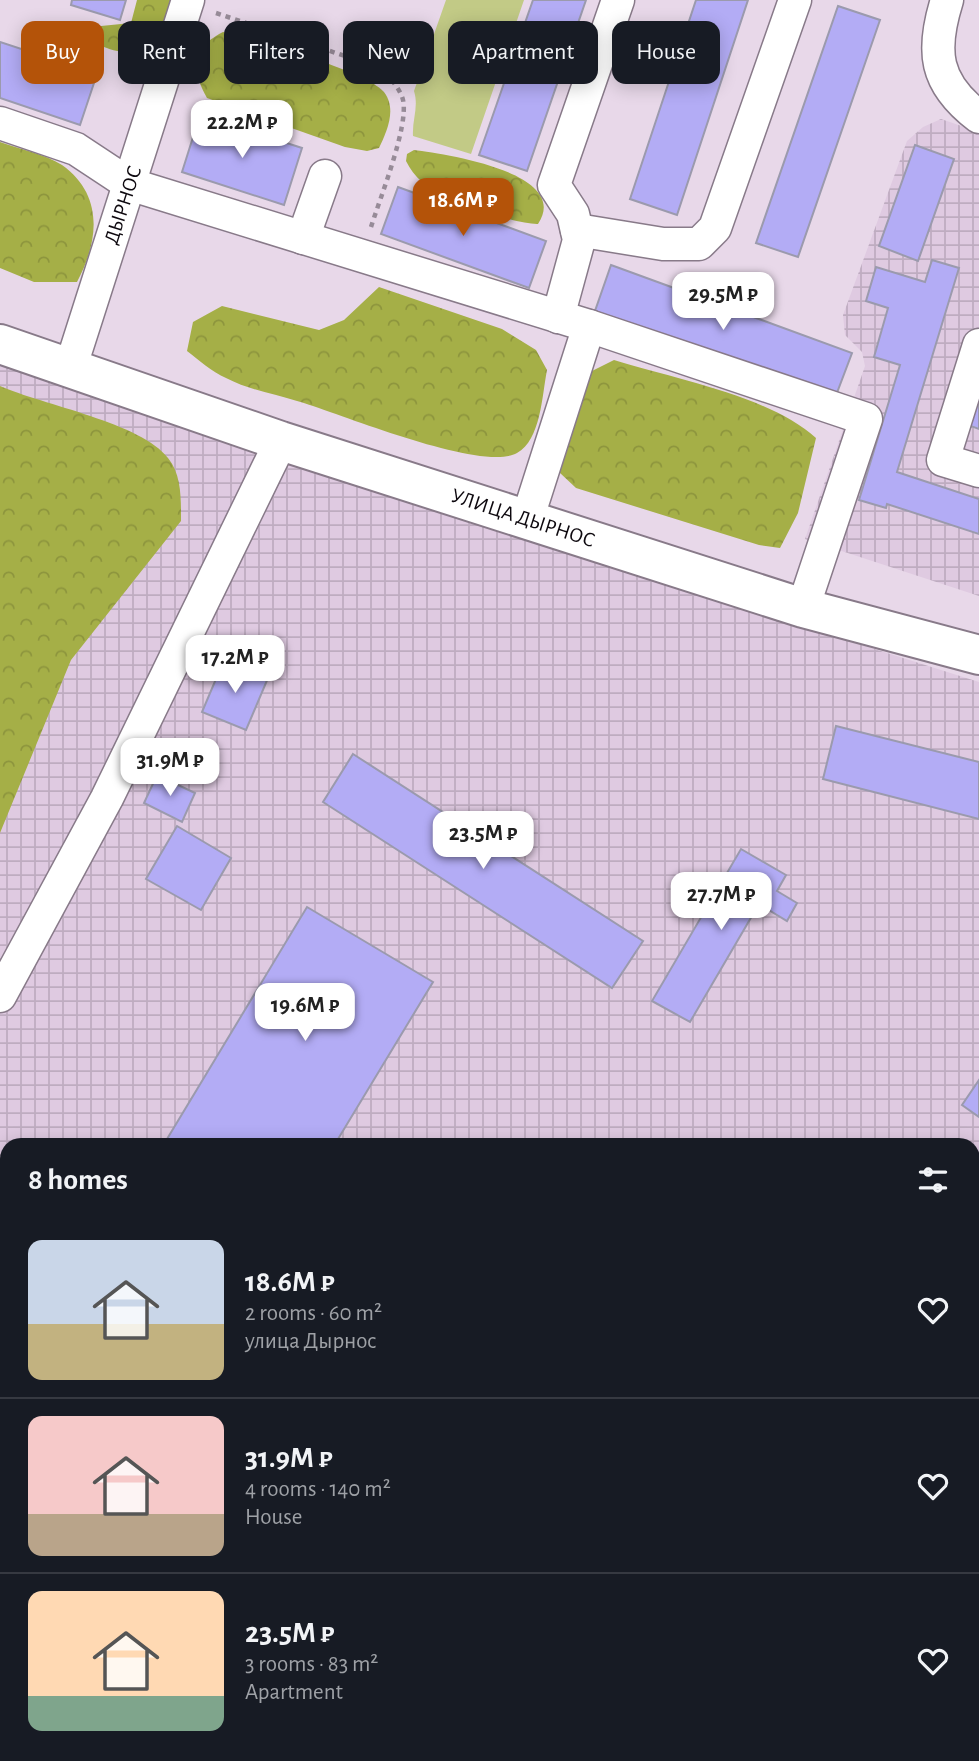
<!DOCTYPE html>
<meta charset="utf-8">
<style>
:root{--surface:#171b24;--page:#20242c;--text:#f1f3f6;--muted:#9ea1a6;--line:#363941;--accent:#b45309}
body{margin:0;font-family:"Alegreya Sans",sans-serif;background:var(--page);color:var(--text);height:100vh;display:flex;flex-direction:column;font-size:26px;white-space:nowrap}
*{box-sizing:border-box;margin:0}
p{font-size:23px;color:var(--muted)}
.icon{flex:none;width:38px;height:38px;fill:none;stroke:currentColor;stroke-width:2;stroke-linecap:round;stroke-linejoin:round}
.map{position:relative;flex:1;overflow:hidden}
.drawer{position:absolute;left:0px;top:1138px;width:980px;height:625px;display:flex;flex-direction:column;background:var(--surface);border-radius:21px 21px 0 0;box-shadow:0 4px 18px #0003}
.drawer>*{flex:none}
.top-card{position:absolute;left:21px;top:21px;width:938px;height:63px;display:flex;gap:14px}
.price{position:absolute;translate:-50% -60px;padding:0 16px;border-radius:14px;background:#fff;color:#222;font-size:23px;line-height:46px;filter:drop-shadow(0 2px 4px #0008)}
.price::after{content:'';position:absolute;left:50%;top:42px;width:21px;height:16px;margin-left:-10px;background:inherit;clip-path:polygon(0 0,100% 0,50% 100%)}
.price.current{background:var(--accent);color:#fff}
ul{padding:0;list-style:none}
li{display:flex;align-items:center;gap:21px;height:175px;padding:0 28px}
li+li{border-top:2px solid var(--line)}
li span{display:grid;place-items:center;flex:none;width:196px;height:140px;border-radius:14px;color:#555}
li>.icon{margin-inline-start:auto}
span .icon{width:84px;height:84px;fill:#fffc;stroke-width:1}
li b{font-size:30px}
h2{display:flex;justify-content:space-between;align-items:center;height:84px;padding:0 28px;font-size:30px}
.chip{padding:0 24px;border-radius:14px;background:var(--surface);box-shadow:0 4px 18px #0003;font-size:24px;line-height:63px}
.chip.current{background:var(--accent);color:#fff}
.map>svg:first-child{display:block}
.industrial{fill:url(#industrial-grid)}
.green{fill:#c2ca86}
.forest{fill:url(#forest-crowns)}
.building{fill:#b3acf5;stroke:#9b9aad;stroke-width:2}
.lines{fill:none;stroke-linecap:round;stroke-linejoin:round}
.minor-casing{stroke:#887a89;stroke-width:35}
.major-casing{stroke:#887a89;stroke-width:42}
.path{stroke:#978b98;stroke-width:4.5;stroke-dasharray:5 5;stroke-linecap:butt}
.minor{stroke:#fff;stroke-width:32}
.major{stroke:#fff;stroke-width:38}
.labels{text-anchor:middle;dominant-baseline:central;stroke-width:5;stroke-linejoin:round;paint-order:stroke}
.street-label{font-size:21px;fill:#0e090f;stroke:#fff}
</style>
<div class="map">
<svg width="979" height="1761" viewBox="0 0 979 1761">
<defs>
<pattern id="industrial-grid" width="8" height="8" patternUnits="userSpaceOnUse" patternTransform="scale(1.75)"><rect width="8" height="8" fill="#dfcae1"/><path d="M0 4h8M4 0v8" fill="none" stroke="#beacc0"/></pattern>
<pattern id="forest-crowns" width="20" height="18" patternUnits="userSpaceOnUse" patternTransform="scale(1.75)"><rect width="20" height="18" fill="#a5af47"/><path d="M2 6a3 3 0 1 1 6 0M12 15a3 3 0 1 1 6 0" fill="none" stroke="#8d953d"/></pattern>
</defs>
<rect width="100%" height="100%" fill="#e8d8e9"/>
<!-- industrial -->
<g class="industrial">
<polygon points="941,119 979,132 979,596 805,539 865,366 862,352 845,335 843,315 907,141 923,127"/>
<polygon points="0,362 64,388 275,460 979,682 979,1441 973,1448 973,1144 7,1144 7,1755 692,1755 686,1761 0,1761"/>
</g>
<!-- green -->
<g class="green">
<path d="M446 0H524L471 154 413 136C412 120 419 107 414 91Z"/>
<polygon points="979,1512 979,1761 752,1761 757,1755 973,1755 973,1519"/>
</g>
<!-- forest -->
<g class="forest">
<path d="M137 0H175C171 13 168 30 161 42 151 58 118 53 104 47L98 39 101 26 131 23Z"/>
<path d="M223 32C251 37 368 72 384 92 397 109 387 131 379 148L367 151 345 147 207 98C191 69 190 49 223 32Z"/>
<path d="M0 142C19 149 45 154 62 165 104 195 99 241 77 282H34L0 268Z"/>
<path d="M414 150C446 154 572 173 538 224 516 225 438 198 422 182 415 176 410 169 406 161L407 154Z"/>
<path d="M379 287 502 329 536 350 547 370C542 395 541 440 517 453 482 473 339 413 297 401 272 393 249 390 226 378 212 372 199 360 187 351L193 322 222 306 319 330 344 320Z"/>
<path d="M614 360C675 379 770 396 816 438L798 513 780 548 759 545 576 488 559 472 564 436 590 372Z"/>
<path d="M0 386C43 405 142 423 168 458 182 475 181 500 181 521L71 660 0 833Z"/>
</g>
<!-- building -->
<g class="building">
<polygon points="72,0 126,0 120,20 71,5"/>
<polygon points="533,0 586,0 527,171 479,155"/>
<polygon points="696,0 748,0 677,215 630,199"/>
<polygon points="838,6 880,20 798,257 756,243"/>
<polygon points="0,42 97,74 80,125 0,98"/>
<polygon points="200,115 302,148 284,205 182,172"/>
<polygon points="915,145 954,159 918,261 879,246"/>
<polygon points="398,187 546,241 529,288 381,234"/>
<polygon points="932,260 959,268 897,472 979,499 979,534 887,504 886,508 859,500 900,365 874,357 888,308 866,301 876,267 925,282"/>
<polygon points="611,265 852,353 835,398 595,311"/>
<polygon points="979,390 979,429 968,425"/>
<polygon points="224,660 268,678 246,730 202,712"/>
<polygon points="836,726 979,762 979,819 823,779"/>
<polygon points="353,754 643,941 612,988 323,802"/>
<polygon points="157,775 195,793 182,822 144,803"/>
<polygon points="177,826 231,858 201,910 146,879"/>
<polygon points="741,849 786,875 777,891 797,903 787,921 759,904 690,1022 652,1001"/>
<polygon points="307,907 433,982 335,1144 164,1144"/>
<polygon points="979,1080 979,1117 962,1105"/>
<polygon points="0,1260 7,1264 7,1337 0,1333"/>
<polygon points="0,1397 7,1401 7,1498 0,1494"/>
<polygon points="15,1755 93,1755 90,1761 11,1761"/>
<polygon points="159,1755 296,1755 306,1761 169,1761"/>
</g>
<g class="lines">
<defs>
<g id="minor">
<path d="M947 0C931 51 934 83 979 117"/>
<polyline points="0,123 76,149 129,184 589,326 866,419 803,608"/>
<polyline points="577,230 663,244 699,244 715,228 795,0"/>
<polyline points="303,238 325,176"/>
<polyline points="558,317 579,240 573,214 554,185 618,0"/>
<polyline points="979,345 943,460 979,471"/>
<polyline points="70,369 188,0"/>
<polyline points="527,520 589,326"/>
<polyline points="0,996 107,798 281,441"/>
<polyline points="973,1463 979,1455"/>
<polyline points="719,1761 724,1755"/>
</g>
<polyline id="major" points="0,344 281,441 803,608 979,655"/>
</defs>
<!-- minor casing -->
<use href="#minor" class="minor-casing"/>
<!-- major casing -->
<use href="#major" class="major-casing"/>
<!-- path -->
<path class="path" d="M216 13 381 68C389 77 400 88 403 100 409 126 380 198 371 227"/>
<!-- minor -->
<use href="#minor" class="minor"/>
<!-- major -->
<use href="#major" class="major"/>
</g>
<g class="labels">
<!-- street labels -->
<g class="street-label">
<text transform="translate(123 205) rotate(-72)">ДЫРНОС</text>
<text transform="translate(523 518) rotate(18)">УЛИЦА ДЫРНОС</text>
</g>
</g>
</svg>
<b class="price" style="left:242px;top:160px">22.2M ₽</b>
<b class="price current" style="left:463px;top:238px">18.6M ₽</b>
<b class="price" style="left:723px;top:332px">29.5M ₽</b>
<b class="price" style="left:235px;top:695px">17.2M ₽</b>
<b class="price" style="left:170px;top:798px">31.9M ₽</b>
<b class="price" style="left:483px;top:871px">23.5M ₽</b>
<b class="price" style="left:721px;top:932px">27.7M ₽</b>
<b class="price" style="left:305px;top:1043px">19.6M ₽</b>
<div class="top-card">
<a class="chip current">Buy</a>
<a class="chip">Rent</a>
<a class="chip">Filters</a>
<a class="chip">New</a>
<a class="chip">Apartment</a>
<a class="chip">House</a>
</div>
<section class="drawer">
<h2>8 homes<svg class="icon" aria-label="filters" viewBox="0 0 24 24"><path d="M4 7h16M4 17h16"/><circle cx="9" cy="7" r="2"/><circle cx="15" cy="17" r="2"/></svg></h2>
<ul>
<li><span style="background:linear-gradient(#c9d6e8 60%,#c2b280 0)"><svg class="icon" aria-label="home" viewBox="0 0 24 24"><path d="M3 11l9-7 9 7M6 9v11h12V9"/></svg></span><div><b>18.6M ₽</b><p>2 rooms · 60 m²</p><p>улица Дырнос</p></div><svg class="icon" aria-label="heart" viewBox="0 0 24 24"><path d="M12 20l-8-8c-3-5 5-10 8-4 3-6 11-1 8 4z"/></svg></li>
<li><span style="background:linear-gradient(#f6c9c9 70%,#b9a48a 0)"><svg class="icon" aria-label="home" viewBox="0 0 24 24"><path d="M3 11l9-7 9 7M6 9v11h12V9"/></svg></span><div><b>31.9M ₽</b><p>4 rooms · 140 m²</p><p>House</p></div><svg class="icon" aria-label="heart" viewBox="0 0 24 24"><path d="M12 20l-8-8c-3-5 5-10 8-4 3-6 11-1 8 4z"/></svg></li>
<li><span style="background:linear-gradient(#ffd9b3 75%,#7fa58c 0)"><svg class="icon" aria-label="home" viewBox="0 0 24 24"><path d="M3 11l9-7 9 7M6 9v11h12V9"/></svg></span><div><b>23.5M ₽</b><p>3 rooms · 83 m²</p><p>Apartment</p></div><svg class="icon" aria-label="heart" viewBox="0 0 24 24"><path d="M12 20l-8-8c-3-5 5-10 8-4 3-6 11-1 8 4z"/></svg></li>
</ul>
</section>
</div>
